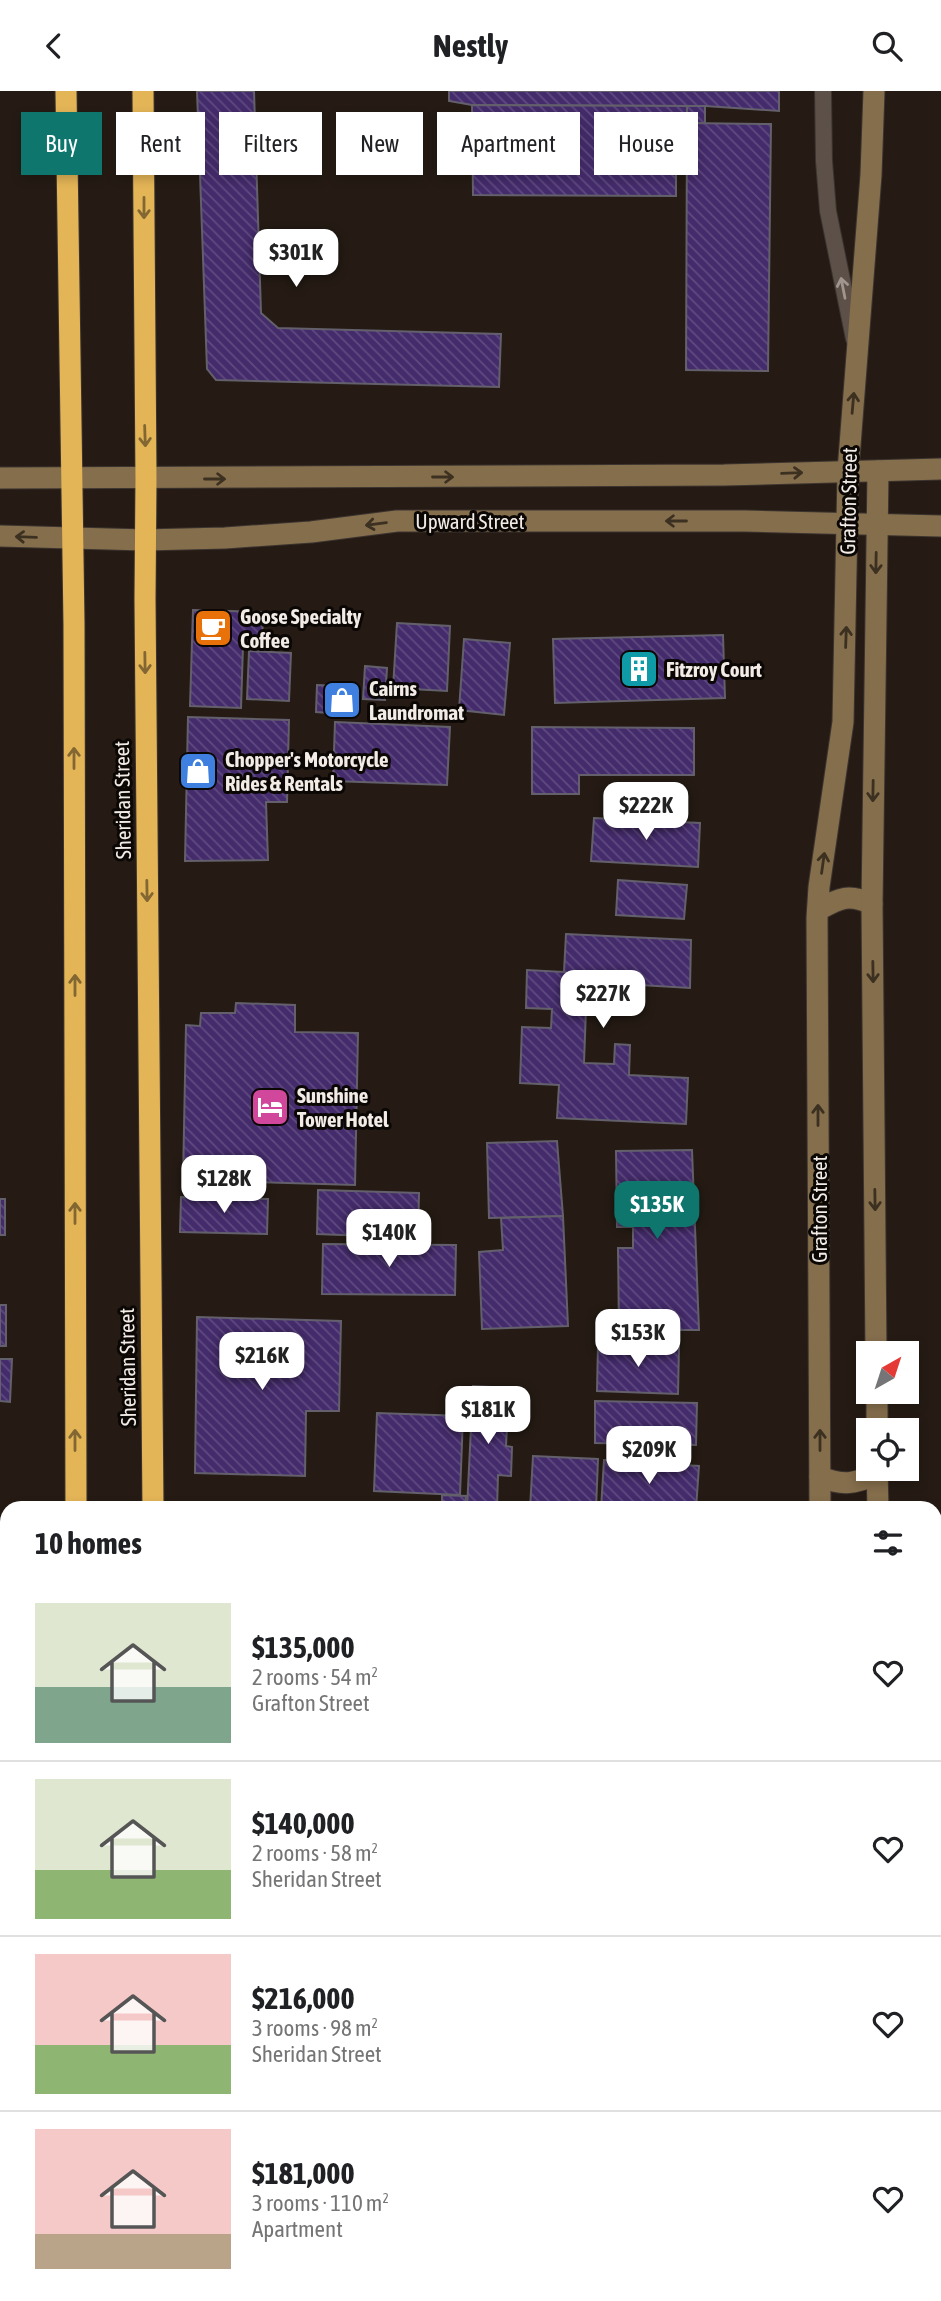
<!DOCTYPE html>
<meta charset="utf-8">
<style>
:root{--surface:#fff;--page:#f2f2f2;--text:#202124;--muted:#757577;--line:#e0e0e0;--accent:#0f766e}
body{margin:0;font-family:"Asap Condensed",sans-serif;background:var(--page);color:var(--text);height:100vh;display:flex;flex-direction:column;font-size:26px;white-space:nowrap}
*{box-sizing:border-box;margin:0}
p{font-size:23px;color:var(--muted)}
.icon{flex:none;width:38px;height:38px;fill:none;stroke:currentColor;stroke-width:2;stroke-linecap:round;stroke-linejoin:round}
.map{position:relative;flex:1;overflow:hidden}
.sheet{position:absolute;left:0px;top:1410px;width:942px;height:800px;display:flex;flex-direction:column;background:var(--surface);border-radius:21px 21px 0 0;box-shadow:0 4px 10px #0003}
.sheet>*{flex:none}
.guide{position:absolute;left:21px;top:21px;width:900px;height:63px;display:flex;gap:14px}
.needle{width:46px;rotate:39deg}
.controls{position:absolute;left:856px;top:1250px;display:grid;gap:14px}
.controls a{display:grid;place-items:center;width:63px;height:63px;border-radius:0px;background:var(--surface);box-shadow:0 4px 10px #0003;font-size:35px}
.price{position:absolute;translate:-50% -60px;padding:0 16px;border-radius:14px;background:#fff;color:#222;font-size:23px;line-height:46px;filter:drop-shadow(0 2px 4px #0008)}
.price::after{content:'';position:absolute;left:50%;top:42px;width:21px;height:16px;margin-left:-10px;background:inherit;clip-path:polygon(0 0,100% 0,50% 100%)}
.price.on{background:var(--accent);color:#fff}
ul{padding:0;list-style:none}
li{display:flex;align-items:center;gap:21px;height:175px;padding:0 35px}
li+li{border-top:2px solid var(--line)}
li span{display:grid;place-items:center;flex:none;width:196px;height:140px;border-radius:0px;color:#555}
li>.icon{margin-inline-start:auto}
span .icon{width:84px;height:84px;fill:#fffc;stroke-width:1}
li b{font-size:30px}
h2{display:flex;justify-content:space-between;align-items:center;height:84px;padding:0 35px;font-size:30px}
.tag{padding:0 24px;border-radius:0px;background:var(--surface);box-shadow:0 4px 10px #0003;font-size:24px;line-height:63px}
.tag.on{background:var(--accent);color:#fff}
header{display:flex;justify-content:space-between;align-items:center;height:91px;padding:0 35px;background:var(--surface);font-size:32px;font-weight:700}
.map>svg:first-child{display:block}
.green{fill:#043816}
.building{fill:url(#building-back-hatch);stroke:#63606c;stroke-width:2}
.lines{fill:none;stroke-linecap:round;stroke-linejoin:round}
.lane-casing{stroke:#3c3430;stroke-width:18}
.secondary-casing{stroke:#3c3430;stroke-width:23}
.highway-casing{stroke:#3c3430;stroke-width:23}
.lane{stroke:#5c5048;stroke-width:16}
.secondary{stroke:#856e4c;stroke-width:21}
.highway{stroke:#e4b557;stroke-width:21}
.oneway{stroke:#826732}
.oneway2{stroke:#a0968f}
.oneway3{stroke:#3c3021}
.labels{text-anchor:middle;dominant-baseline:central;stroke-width:6;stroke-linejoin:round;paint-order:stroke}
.street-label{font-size:21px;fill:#f2ebe6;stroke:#0b0705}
.poi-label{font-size:21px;font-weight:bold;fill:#f2ebe6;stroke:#0b0705;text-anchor:start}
</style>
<header><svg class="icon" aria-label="back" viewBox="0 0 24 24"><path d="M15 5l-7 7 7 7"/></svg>Nestly<svg class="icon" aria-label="search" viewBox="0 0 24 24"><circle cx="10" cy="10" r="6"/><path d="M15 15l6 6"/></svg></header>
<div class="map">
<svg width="941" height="2210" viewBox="0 0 941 2210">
<defs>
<pattern id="building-back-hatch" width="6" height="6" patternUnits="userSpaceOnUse" patternTransform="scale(1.75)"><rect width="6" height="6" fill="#442b6b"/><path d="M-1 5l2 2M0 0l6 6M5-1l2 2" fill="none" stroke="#5f4a80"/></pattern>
</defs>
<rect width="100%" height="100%" fill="#251b14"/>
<!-- green -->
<polygon class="green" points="197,2203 773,2203 774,2210 197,2210"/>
<!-- building -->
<g class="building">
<polygon points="197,0 254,0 261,222 278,237 501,243 499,296 216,289 207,278"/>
<polygon points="449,0 779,0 779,20 705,15 472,14 449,10"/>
<polygon points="472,14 687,15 688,51 676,52 676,105 473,104"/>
<rect x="687" y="15" width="18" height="17"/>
<polygon points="687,32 771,33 768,280 686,279"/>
<polygon points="193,519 263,521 262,556 243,555 241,617 190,615"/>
<polygon points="397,532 450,535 447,600 393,597"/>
<polygon points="723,544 725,607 555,612 553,548"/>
<polygon points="464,548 510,552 504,624 459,619"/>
<polygon points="249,560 291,562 289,610 247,608"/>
<polygon points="365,575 387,577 385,609 363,608"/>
<polygon points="317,594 359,596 357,624 316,621"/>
<polygon points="188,626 289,629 287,711 266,711 268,769 185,770"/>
<polygon points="335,631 450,636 447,694 333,690"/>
<polygon points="532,636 694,637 694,684 579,684 579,703 532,703"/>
<polygon points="594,727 700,732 698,776 591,770"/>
<polygon points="618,789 687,794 684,828 616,824"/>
<polygon points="566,843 691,849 690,897 640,894 640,914 616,913 617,891 587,890 584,972 614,973 615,953 630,954 629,984 688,987 686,1033 557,1027 559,994 520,992 522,936 551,937 552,918 526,917 527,879 564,881"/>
<polygon points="236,912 295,914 295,941 358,942 355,1094 183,1089 186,934 200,935 201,922 235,922"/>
<polygon points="557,1050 563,1125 489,1127 487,1052"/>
<polygon points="692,1059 699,1239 619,1239 618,1157 633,1157 633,1136 617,1136 616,1060"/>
<polygon points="318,1099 419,1102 418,1147 317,1143"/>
<polygon points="181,1106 268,1108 267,1143 180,1141"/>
<rect x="0" y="1108" width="5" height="36"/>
<polygon points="563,1125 568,1235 482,1238 479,1161 503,1159 501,1127"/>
<polygon points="323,1153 456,1154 455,1204 322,1203"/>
<rect x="0" y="1214" width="6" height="41"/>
<polygon points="197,1226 341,1230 339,1320 306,1320 305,1385 195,1382"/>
<polygon points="598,1253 679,1256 678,1303 597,1300"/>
<polygon points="0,1268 12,1268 10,1311 0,1310"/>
<polygon points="473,1295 509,1297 506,1355 512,1356 511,1385 498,1384 497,1418 467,1418"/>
<polygon points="595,1310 697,1312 696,1354 595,1352"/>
<polygon points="377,1322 463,1325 460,1404 374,1400"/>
<polygon points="533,1365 598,1368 596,1418 530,1418"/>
<polygon points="604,1369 699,1375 696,1418 601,1418"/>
<polygon points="442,1404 466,1405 465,1418 442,1418"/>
<polygon points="349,1414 349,1418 272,1418 272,1415"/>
<rect x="0" y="1765" width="7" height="208"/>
</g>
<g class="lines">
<defs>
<polyline id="lane" points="823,0 824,70 828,120 854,248"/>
<g id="secondary">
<polyline points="0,387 724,384 941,378"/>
<polyline points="0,445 145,449 225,447 311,441 397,430 745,430 941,435"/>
<path d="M818 819C840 807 848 802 872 813"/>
<polyline points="876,1262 872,813 878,380"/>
<polyline points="877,1300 877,1339"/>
<polyline points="877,1377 878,1418"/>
<path d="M820 1386C844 1395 854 1393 877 1383"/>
<polyline points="820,1418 817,827 819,796 843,631 848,380 871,84 874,0"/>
<polyline points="934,1639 941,1639"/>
<polyline points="0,1644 7,1642"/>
<polyline points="934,1699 941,1699"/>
<polyline points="0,1704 7,1704"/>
<polyline points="826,2203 826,2210"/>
<polyline points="882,2203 882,2210"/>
</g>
<g id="highway">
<polyline points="66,0 74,533 76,1418"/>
<polyline points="143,0 146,388 145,508 153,1418"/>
<polyline points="79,2203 79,2210"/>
<polyline points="157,2203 157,2210"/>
</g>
</defs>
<!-- lane casing -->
<use href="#lane" class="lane-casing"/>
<!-- secondary casing -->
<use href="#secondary" class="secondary-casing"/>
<!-- highway casing -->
<use href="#highway" class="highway-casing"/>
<!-- lane -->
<use href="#lane" class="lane"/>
<!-- secondary -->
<use href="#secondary" class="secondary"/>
<!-- highway -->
<use href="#highway" class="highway"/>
</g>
<!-- one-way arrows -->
<defs><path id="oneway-shaft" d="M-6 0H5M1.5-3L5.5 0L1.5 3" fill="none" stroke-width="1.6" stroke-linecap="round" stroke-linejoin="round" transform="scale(1.75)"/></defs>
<g class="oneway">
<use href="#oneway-shaft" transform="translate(144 117) rotate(90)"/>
<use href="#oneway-shaft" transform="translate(145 345) rotate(88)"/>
<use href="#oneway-shaft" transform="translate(145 572) rotate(89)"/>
<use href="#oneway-shaft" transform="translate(74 667) rotate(-90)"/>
<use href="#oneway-shaft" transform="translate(147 800) rotate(89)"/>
<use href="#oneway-shaft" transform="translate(75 894) rotate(-90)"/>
<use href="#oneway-shaft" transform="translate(75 1122) rotate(-90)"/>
<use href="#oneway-shaft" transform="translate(75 1349) rotate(-90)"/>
</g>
<use class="oneway2" href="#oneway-shaft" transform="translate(843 197) rotate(-101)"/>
<g class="oneway3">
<use href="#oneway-shaft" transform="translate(853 312) rotate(-85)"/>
<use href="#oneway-shaft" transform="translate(792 382) rotate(-2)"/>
<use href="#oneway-shaft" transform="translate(443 386)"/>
<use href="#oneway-shaft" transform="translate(215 388)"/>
<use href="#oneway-shaft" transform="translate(676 430) rotate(180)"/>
<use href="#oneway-shaft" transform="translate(376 433) rotate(173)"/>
<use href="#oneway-shaft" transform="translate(26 446) rotate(-178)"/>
<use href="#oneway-shaft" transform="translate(876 472) rotate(91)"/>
<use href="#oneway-shaft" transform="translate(846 546) rotate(-88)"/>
<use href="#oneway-shaft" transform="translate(873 700) rotate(91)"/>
<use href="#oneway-shaft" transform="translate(823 772) rotate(-82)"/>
<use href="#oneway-shaft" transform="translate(873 881) rotate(89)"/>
<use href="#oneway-shaft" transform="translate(818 1024) rotate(-90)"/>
<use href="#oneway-shaft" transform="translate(875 1109) rotate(89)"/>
<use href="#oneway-shaft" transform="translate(820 1349) rotate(-90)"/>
</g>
<!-- icons -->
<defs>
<symbol id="cafe-square" viewBox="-11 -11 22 22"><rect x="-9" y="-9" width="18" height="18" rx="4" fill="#e8710a" stroke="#0b0705"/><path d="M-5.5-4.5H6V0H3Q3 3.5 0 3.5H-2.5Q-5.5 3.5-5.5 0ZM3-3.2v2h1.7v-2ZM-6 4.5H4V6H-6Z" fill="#fff"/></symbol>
<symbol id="building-square" viewBox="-11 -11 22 22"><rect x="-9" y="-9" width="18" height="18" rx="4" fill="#0f9aa8" stroke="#0b0705"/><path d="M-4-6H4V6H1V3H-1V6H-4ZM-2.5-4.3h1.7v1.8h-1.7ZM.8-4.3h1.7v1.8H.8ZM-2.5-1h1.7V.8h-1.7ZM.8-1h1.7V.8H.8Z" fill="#fff"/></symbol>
<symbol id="shop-square" viewBox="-11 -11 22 22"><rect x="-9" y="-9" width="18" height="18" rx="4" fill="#3f7fe0" stroke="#0b0705"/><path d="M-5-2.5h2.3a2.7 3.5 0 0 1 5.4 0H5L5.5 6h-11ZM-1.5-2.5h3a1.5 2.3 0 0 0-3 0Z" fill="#fff"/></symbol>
<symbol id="hotel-square" viewBox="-11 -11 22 22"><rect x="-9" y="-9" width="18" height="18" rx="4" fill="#d1479c" stroke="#0b0705"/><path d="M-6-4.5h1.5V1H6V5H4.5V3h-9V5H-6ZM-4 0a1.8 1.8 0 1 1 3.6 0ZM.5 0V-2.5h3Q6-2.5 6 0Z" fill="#fff"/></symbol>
</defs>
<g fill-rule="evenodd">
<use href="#cafe-square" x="191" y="515" width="44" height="44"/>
<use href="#building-square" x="617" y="556" width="44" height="44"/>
<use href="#shop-square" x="320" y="587" width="44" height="44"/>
<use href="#shop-square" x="176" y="658" width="44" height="44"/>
<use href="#hotel-square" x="248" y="994" width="44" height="44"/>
</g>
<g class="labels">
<!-- street labels -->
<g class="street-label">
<text transform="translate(848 410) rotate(-89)">Grafton Street</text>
<text x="470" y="430">Upward Street</text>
<text transform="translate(122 709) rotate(-91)">Sheridan Street</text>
<text transform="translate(819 1118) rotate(-90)">Grafton Street</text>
<text transform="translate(127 1276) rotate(-91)">Sheridan Street</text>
</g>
<!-- poi labels -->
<g class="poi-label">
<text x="240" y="525">Goose Specialty<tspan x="240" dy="24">Coffee</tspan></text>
<text x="666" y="578">Fitzroy Court</text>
<text x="369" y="597">Cairns<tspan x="369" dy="24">Laundromat</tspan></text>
<text x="225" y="668">Chopper's Motorcycle<tspan x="225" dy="24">Rides &amp; Rentals</tspan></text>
<text x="297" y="1004">Sunshine<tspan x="297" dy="24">Tower Hotel</tspan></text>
</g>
</g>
</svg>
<div class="controls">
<a><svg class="needle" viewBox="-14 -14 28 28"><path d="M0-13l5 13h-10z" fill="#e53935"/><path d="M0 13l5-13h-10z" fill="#757577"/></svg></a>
<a><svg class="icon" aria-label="locate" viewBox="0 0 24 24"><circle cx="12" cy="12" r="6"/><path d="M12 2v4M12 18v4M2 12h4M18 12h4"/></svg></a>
</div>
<b class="price" style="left:296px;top:198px">$301K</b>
<b class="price" style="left:646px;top:751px">$222K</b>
<b class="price" style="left:603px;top:939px">$227K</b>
<b class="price" style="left:224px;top:1124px">$128K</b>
<b class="price on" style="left:657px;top:1150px">$135K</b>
<b class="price" style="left:389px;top:1178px">$140K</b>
<b class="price" style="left:638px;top:1278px">$153K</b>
<b class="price" style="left:262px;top:1301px">$216K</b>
<b class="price" style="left:488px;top:1355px">$181K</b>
<b class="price" style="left:649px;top:1395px">$209K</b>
<div class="guide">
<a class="tag on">Buy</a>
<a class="tag">Rent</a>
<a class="tag">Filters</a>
<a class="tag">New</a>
<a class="tag">Apartment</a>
<a class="tag">House</a>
</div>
<section class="sheet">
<h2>10 homes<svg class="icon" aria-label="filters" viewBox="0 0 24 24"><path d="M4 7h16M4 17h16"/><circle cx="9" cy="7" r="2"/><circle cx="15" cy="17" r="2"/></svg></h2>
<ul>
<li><span style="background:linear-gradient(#dfe7d0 60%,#7fa58c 0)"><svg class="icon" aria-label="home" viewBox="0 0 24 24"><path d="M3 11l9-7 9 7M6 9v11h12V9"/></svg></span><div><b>$135,000</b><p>2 rooms · 54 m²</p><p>Grafton Street</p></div><svg class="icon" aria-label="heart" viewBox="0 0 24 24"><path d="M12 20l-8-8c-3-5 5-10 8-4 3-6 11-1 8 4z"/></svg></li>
<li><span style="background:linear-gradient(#dfe7d0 65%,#8fb573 0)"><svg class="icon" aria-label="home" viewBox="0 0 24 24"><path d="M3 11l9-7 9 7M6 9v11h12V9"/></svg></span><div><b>$140,000</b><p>2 rooms · 58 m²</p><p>Sheridan Street</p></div><svg class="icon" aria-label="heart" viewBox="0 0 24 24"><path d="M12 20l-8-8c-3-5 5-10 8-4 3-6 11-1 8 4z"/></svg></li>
<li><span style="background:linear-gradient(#f6c9c9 65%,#8fb573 0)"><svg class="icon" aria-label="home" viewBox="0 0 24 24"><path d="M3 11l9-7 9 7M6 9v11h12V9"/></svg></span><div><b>$216,000</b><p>3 rooms · 98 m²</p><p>Sheridan Street</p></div><svg class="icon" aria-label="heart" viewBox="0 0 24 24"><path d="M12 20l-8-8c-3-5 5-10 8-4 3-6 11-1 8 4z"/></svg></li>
<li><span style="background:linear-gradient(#f6c9c9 75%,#b9a48a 0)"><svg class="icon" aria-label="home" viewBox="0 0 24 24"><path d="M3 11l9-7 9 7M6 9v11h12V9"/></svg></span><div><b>$181,000</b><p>3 rooms · 110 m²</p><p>Apartment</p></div><svg class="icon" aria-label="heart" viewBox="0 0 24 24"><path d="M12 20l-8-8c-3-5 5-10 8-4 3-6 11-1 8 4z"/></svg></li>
</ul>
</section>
</div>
